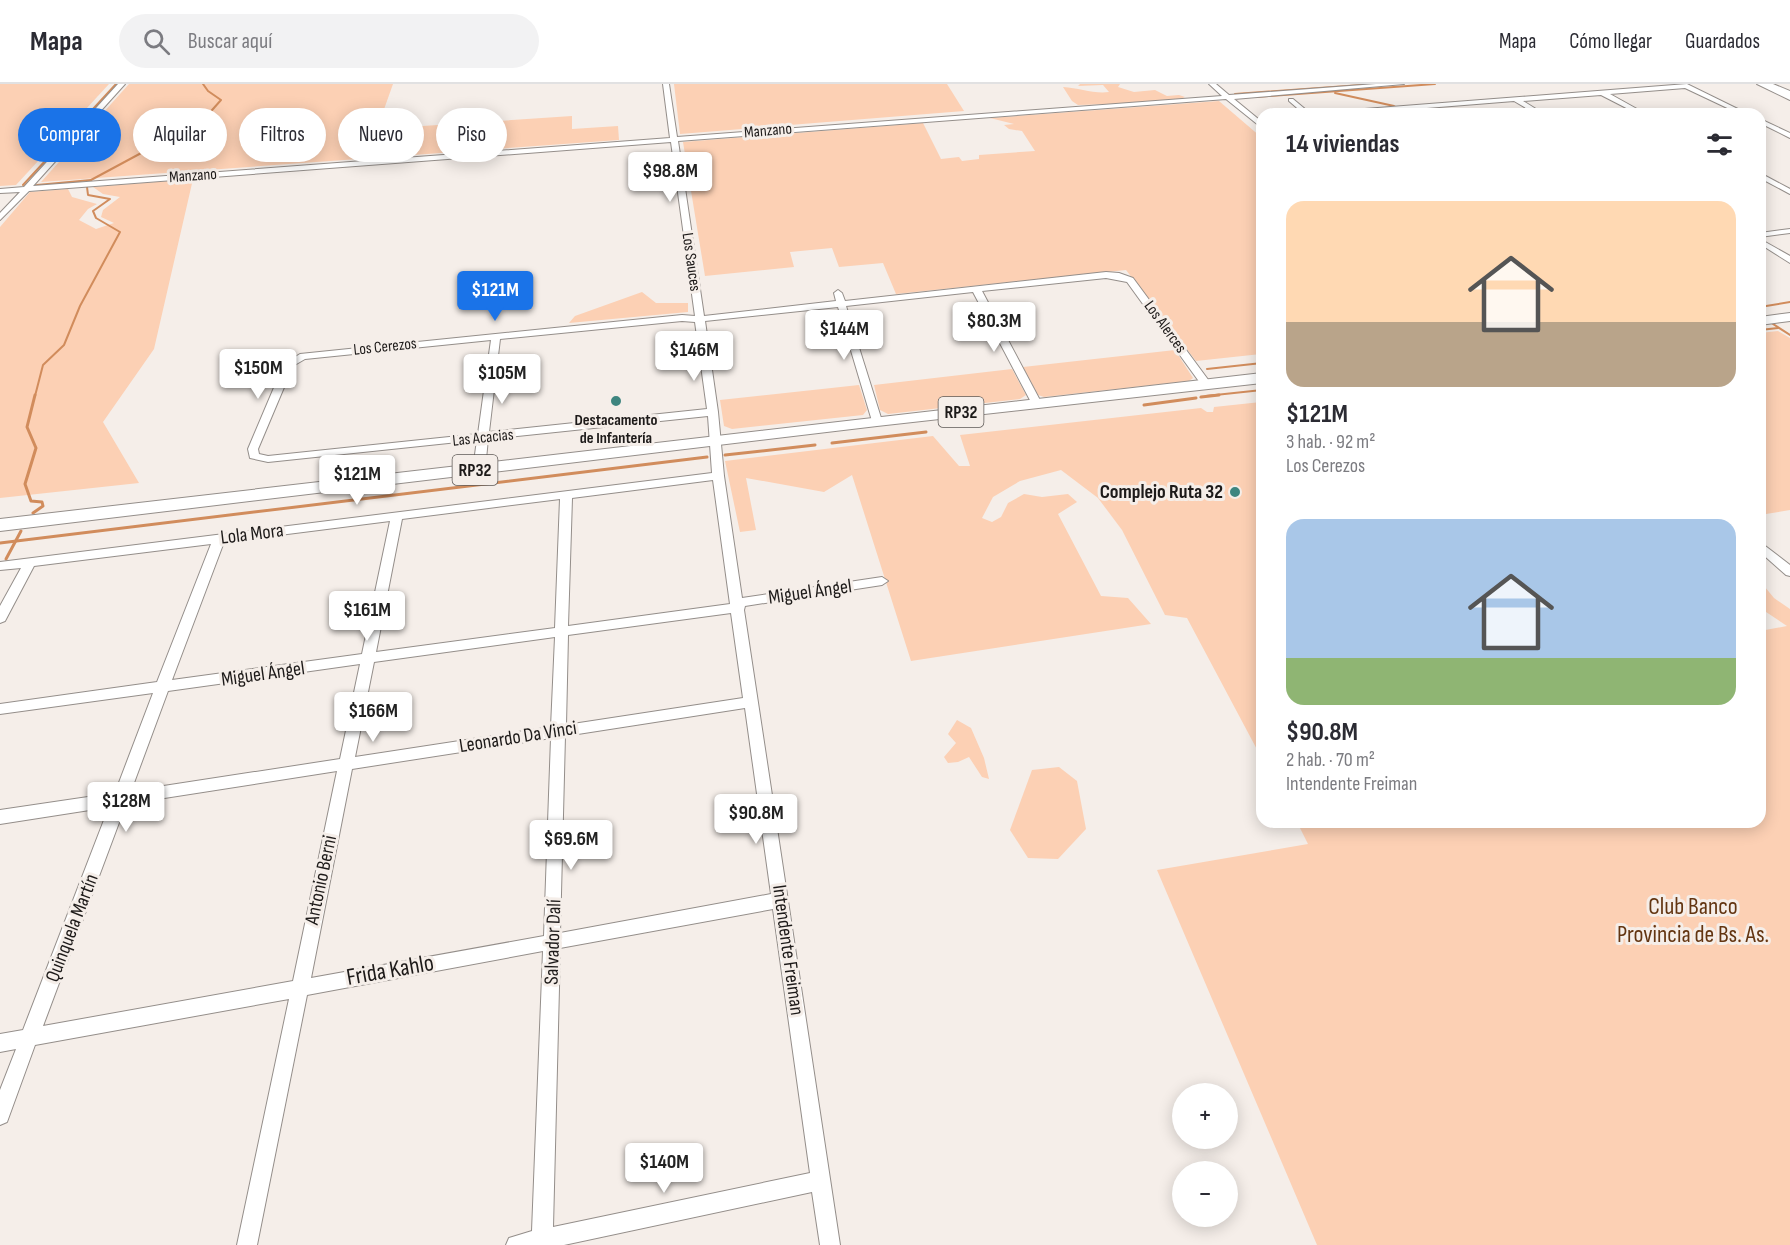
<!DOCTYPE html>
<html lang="es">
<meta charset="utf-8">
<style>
:root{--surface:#fff;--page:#f2f2f3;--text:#2b2b33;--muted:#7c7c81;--line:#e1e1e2;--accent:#1a73e8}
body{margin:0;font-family:"Sofia Sans Condensed",sans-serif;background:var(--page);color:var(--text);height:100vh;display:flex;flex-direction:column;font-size:22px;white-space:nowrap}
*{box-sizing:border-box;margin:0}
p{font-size:20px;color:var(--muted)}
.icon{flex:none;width:33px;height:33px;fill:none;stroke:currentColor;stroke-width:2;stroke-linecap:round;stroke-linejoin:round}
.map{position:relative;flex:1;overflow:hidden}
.details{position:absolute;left:1256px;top:24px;width:510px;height:720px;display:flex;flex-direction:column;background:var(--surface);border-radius:18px;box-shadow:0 3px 15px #0003}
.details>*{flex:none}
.guide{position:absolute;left:18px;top:24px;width:570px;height:54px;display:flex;gap:12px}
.controls{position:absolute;left:1172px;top:999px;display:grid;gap:12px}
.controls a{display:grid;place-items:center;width:66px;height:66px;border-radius:50%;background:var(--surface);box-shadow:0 3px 15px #0003;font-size:30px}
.price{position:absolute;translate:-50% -51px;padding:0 14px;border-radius:6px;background:#fff;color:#222;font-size:20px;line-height:39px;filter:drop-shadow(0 2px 3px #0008)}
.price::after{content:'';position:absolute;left:50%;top:36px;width:18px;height:14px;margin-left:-9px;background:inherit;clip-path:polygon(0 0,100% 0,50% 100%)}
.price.active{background:var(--accent);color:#fff}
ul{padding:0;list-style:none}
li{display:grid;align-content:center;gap:12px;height:318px;padding:0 30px}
li span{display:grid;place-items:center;height:186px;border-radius:18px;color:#555}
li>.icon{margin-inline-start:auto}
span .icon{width:108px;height:108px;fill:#fffc;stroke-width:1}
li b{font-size:26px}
h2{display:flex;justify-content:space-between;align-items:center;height:72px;padding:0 30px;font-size:26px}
.pill{padding:0 21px;border-radius:27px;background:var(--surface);box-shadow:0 3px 15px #0003;font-size:21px;line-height:54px}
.pill.active{background:var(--accent);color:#fff}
header{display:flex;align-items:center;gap:36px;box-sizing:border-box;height:84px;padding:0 30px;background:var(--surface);border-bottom:2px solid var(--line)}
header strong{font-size:28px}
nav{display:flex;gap:33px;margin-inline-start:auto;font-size:21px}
.search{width:420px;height:54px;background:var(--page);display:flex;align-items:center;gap:15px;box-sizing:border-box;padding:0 21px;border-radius:33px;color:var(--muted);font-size:22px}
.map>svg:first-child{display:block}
.green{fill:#fcd0b4}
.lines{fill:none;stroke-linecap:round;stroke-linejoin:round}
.stream-far1{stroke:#d18c5c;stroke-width:2}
.stream{stroke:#d18c5c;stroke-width:3}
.street-casing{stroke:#948e8a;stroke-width:2}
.primary-casing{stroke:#948e8a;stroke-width:2}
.highway-casing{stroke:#948e8a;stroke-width:2}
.street{fill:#fff;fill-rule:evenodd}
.primary{fill:#fff;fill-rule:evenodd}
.highway{fill:#fff;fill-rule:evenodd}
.poi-dot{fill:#3e857f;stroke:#f5eee9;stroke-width:2}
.labels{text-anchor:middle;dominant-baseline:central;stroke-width:6;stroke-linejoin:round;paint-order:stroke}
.far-street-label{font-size:16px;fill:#1d1a19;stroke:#f5eee9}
.far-poi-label{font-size:16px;font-weight:bold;fill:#1d1a19;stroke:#f5eee9}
.shield{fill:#f5eee9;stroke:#5e5a57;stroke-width:1.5}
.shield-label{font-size:18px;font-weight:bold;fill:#1d1a19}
.poi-label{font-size:20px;font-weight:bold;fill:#1d1a19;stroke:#f5eee9;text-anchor:end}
.street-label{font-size:20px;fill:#1d1a19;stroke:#f5eee9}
.near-park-label{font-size:24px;fill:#633511;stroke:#f5eee9}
.near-street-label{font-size:24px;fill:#1d1a19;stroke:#f5eee9}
</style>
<header>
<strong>Mapa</strong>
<div class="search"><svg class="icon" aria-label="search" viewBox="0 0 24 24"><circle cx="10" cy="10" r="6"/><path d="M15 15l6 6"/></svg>Buscar aquí</div>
<nav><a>Mapa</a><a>Cómo llegar</a><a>Guardados</a></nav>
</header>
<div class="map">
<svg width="1790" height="1161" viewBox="0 0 1790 1161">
<rect width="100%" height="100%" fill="#f5eee9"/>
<!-- green -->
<g class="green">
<polygon points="0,0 109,0 16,101 0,102"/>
<polygon points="129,0 393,0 377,45 572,32 572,45 618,42 619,56 41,98"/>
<polygon points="674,0 947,0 964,27 680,50"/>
<path d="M1080 0H1120L1118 3 1134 8 1155 6 1167 12 1179 11 1185 13 1174 18 1128 23 1110 20 1078 21 1072 17 1063 3C1079 4 1094 10 1109 8L1103 1 1078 2Z"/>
<polygon points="1219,17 1261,53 1261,270 1196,277 1126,186 896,210 883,179 839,183 832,164 790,168 794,183 705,192 683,58 923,39 941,75 959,73 962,77 979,75 979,71 1035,67 1022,47 1009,45 1004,41 1014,40 990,34"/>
<polygon points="193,95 154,265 103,338 139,399 0,414 0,143 30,108 68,105 72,113 97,120 88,125 79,136 96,145 114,139 101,133 103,126 120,113 103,110 93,103"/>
<polygon points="642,208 656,219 688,219 688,228 569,239 575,232"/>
<polygon points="1778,247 1790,254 1790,426 1760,431 1760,249"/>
<polygon points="1175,266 1193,294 1189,297 1044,313 1038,311 1023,283"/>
<polygon points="1012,285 1026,311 1020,315 888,330 880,326 874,301"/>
<polygon points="859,301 867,326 863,331 732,345 724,342 720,316"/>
<polygon points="1261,318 1261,673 1187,534 1165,531 1122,446 1098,414 1061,386 1020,397 993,413 982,434 992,438 1001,433 1008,419 1024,410 1042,413 1068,410 1077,418 1058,430 1101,512 1128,514 1151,540 911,577 852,391 824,408 746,394 756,446 740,448 725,377 933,352 959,382 970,382 960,351 1201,324 1207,328 1213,328 1214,323"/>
<polygon points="1760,497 1774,514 1790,525 1790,1161 1317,1161 1157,786 1308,760 1297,738 1760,738 1760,547 1787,542 1760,524"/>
<polygon points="957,636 971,644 984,674 989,695 982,693 969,673 958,678 948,679 944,673 956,659 948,650"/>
<polygon points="1059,683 1077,697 1086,745 1058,775 1028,774 1010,746 1032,686"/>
</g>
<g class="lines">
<!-- stream-far1 -->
<g class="stream-far1">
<polyline points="1335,9 1394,22 1407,30"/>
<polyline points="1235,10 1375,0"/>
<polyline points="1256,13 1435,0"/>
<polyline points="91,96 171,53 192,39 205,34 221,16 208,7 203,0"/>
<polyline points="23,101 116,0"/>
<polyline points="37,101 91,96"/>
<polyline points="1760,223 1790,218"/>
<polyline points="1770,238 1790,251"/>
<polyline points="1760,246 1778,244"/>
<polyline points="1207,285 1262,279"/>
<polyline points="35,312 43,281 64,261 80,222 120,148 96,134 93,127 110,115 88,111 87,103"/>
<polyline points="1206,312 1262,306"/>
</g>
<!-- stream -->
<g class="stream">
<polyline points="1201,313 1219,311"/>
<polyline points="1144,321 1196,314"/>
<polyline points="832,359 926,348"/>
<polyline points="725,371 815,361"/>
<polyline points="33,429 43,422 42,418 31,417 25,400 36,364 27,343 35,311"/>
<polyline points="0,459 707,373"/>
<polyline points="6,475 21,447"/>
</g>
<defs>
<g id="street">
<path d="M118 0H125L33 102 670 54 663 0H669L677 53 1222 12 1209 0H1216L1229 11 1376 0H1404L1234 15 1262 38V44L1226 15 678 57 704 232 836 217 834 209 838 206 842 209 845 217 1106 188 1119 189 1133 194 1212 301 1207 304 1203 303 1127 198 1106 194 982 207 1042 320 1037 323 1032 320 973 208 846 222 882 337 877 340 872 337 838 223 705 237 718 328 724 392 742 514 882 493 888 497 882 501 745 522 744 526 840 1161H820L812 1108 564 1161H506L509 1154 532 1147 543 867 307 911 257 1161H237L289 915 35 961 7 1038 0 1041V1006L16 965 0 968V950L23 946 109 723 0 740V726L115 709 153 609 0 630V620L157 598 211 460 34 482 5 537 0 539V522L21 484 0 486V478L712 389 708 332 488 355 485 385 479 388 473 385 477 356 268 378 250 374 248 365 284 280 300 270 682 231 695 232 671 58 29 107 0 136V129L20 108 0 109V105L24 103ZM682 237 695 238 707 325 489 348 500 255ZM491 256 478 350 268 372 259 370 258 365 293 282 305 275ZM713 396 730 520 568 542 572 414ZM560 415 555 544 376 568 402 435ZM390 437 362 570 172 596 224 458ZM731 529 743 614 566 641 568 551ZM555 553 551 643 355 673 374 578ZM360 580 340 675 131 707 168 607ZM745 624 771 810 560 849 565 652ZM551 654 544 852 311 894 352 685ZM337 687 293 897 43 942 126 720ZM773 825 810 1089 553 1143 560 864Z"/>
<polygon points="1687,0 1748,30 1740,30 1685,4 1610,10 1646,30 1638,30 1601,11 1523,17 1544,30 1536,30 1514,17 1352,30 1323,30 1326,28"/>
<polygon points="1289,15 1293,15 1311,30 1304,30 1289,17"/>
<polygon points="1760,35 1790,49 1790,54 1760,39"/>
<polygon points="1760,89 1790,105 1790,110 1760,94"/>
<polygon points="1790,145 1790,149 1760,153 1760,149"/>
<polygon points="1760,155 1790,172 1790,179 1760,160"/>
<polygon points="1760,458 1790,481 1790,492 1786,491 1760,468"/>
</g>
<g id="primary">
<polygon points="1790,229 1790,237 1760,241 1760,233"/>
<polygon points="1262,289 1262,299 877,342 0,447 0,435"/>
</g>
<polygon id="highway" points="1757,0 1773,0 1790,7 1790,16"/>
</defs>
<!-- street casing -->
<use href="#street" class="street-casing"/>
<!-- primary casing -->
<use href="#primary" class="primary-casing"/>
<!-- highway casing -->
<use href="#highway" class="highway-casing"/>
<!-- street -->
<use href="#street" class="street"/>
<!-- primary -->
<use href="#primary" class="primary"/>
<!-- highway -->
<use href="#highway" class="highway"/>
</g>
<!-- markers -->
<g class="poi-dot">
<circle cx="616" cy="317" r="6"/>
<circle cx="1235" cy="408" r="6"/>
</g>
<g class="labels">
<!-- far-street labels -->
<g class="far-street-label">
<text transform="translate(768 47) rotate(-5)">Manzano</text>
<text transform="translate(193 92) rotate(-4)">Manzano</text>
<text transform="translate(691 178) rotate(82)">Los Sauces</text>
<text transform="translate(1165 243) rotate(54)">Los Alerces</text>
<text transform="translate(385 263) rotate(-6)">Los Cerezos</text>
<text transform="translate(483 354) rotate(-6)">Las Acacias</text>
</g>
<!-- far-poi labels -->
<g class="far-poi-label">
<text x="616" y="336">Destacamento<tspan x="616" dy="18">de Infantería</tspan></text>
</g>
<!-- shield labels -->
<g class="shield">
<rect x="938.5" y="313" width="45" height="30" rx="4.5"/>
<rect x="452.5" y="371" width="45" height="30" rx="4.5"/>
</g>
<g class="shield-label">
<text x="961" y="328">RP32</text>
<text x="475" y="386">RP32</text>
</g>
<!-- poi labels -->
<g class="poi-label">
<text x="1223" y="408">Complejo Ruta 32</text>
</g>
<!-- street labels -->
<g class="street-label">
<text transform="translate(252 450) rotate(-7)">Lola Mora</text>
<text transform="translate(810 508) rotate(-8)">Miguel Ángel</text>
<text transform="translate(263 590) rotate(-8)">Miguel Ángel</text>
<text transform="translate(518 653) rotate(-9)">Leonardo Da Vinci</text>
<text transform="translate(321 796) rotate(-78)">Antonio Berni</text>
<text transform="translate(72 844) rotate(-69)">Quinquela Martín</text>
<text transform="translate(553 858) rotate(-88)">Salvador Dalí</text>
<text transform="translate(788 866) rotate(82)">Intendente Freiman</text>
</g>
<!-- near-park labels -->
<g class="near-park-label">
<text x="1693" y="822">Club Banco<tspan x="1693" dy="28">Provincia de Bs. As.</tspan></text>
</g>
<!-- near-street labels -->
<g class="near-street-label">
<text transform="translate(390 886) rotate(-10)">Frida Kahlo</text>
</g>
</g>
</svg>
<div class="controls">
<a>+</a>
<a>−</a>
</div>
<b class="price" style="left:670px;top:119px">$98.8M</b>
<b class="price active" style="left:495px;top:238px">$121M</b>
<b class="price" style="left:994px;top:269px">$80.3M</b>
<b class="price" style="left:844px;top:277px">$144M</b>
<b class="price" style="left:694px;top:298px">$146M</b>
<b class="price" style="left:258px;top:316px">$150M</b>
<b class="price" style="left:502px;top:321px">$105M</b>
<b class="price" style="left:357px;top:422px">$121M</b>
<b class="price" style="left:367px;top:558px">$161M</b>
<b class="price" style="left:373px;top:659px">$166M</b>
<b class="price" style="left:126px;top:749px">$128M</b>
<b class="price" style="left:756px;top:761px">$90.8M</b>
<b class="price" style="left:571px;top:787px">$69.6M</b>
<b class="price" style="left:664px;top:1110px">$140M</b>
<div class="guide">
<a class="pill active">Comprar</a>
<a class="pill">Alquilar</a>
<a class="pill">Filtros</a>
<a class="pill">Nuevo</a>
<a class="pill">Piso</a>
</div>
<section class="details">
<h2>14 viviendas<svg class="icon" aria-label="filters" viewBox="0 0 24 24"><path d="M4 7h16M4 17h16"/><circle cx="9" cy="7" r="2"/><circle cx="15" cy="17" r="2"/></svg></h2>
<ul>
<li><span style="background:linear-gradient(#ffd9b3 65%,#b9a48a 0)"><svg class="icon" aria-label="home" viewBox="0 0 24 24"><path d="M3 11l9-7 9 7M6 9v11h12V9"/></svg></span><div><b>$121M</b><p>3 hab. · 92 m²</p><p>Los Cerezos</p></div></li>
<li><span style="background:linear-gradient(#a9c7e8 75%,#8fb573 0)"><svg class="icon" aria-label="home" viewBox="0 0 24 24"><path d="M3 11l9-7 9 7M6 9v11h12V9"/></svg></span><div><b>$90.8M</b><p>2 hab. · 70 m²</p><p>Intendente Freiman</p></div></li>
</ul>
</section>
</div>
